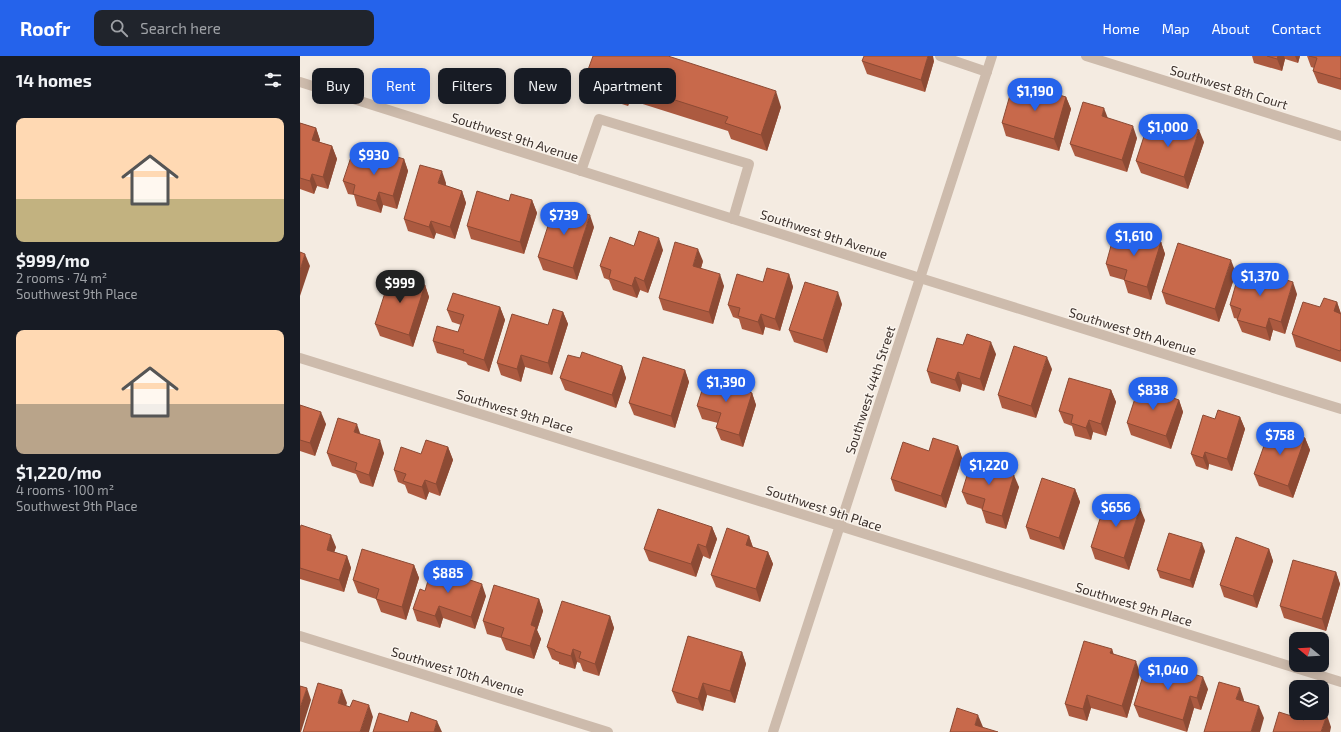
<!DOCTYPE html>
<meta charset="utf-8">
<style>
:root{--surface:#171b24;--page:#20242c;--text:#f1f3f6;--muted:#9ea1a6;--accent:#2563eb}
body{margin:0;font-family:"Exo 2",sans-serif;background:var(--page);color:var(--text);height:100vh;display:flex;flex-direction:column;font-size:15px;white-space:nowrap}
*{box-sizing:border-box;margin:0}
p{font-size:13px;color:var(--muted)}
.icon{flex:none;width:22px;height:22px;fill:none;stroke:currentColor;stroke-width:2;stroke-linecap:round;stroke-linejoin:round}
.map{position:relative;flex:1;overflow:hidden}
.details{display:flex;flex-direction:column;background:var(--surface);width:300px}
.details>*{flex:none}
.top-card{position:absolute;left:12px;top:12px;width:380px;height:36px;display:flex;gap:8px}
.needle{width:26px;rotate:288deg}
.controls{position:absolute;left:989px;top:576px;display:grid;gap:8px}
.controls a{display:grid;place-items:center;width:40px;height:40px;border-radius:8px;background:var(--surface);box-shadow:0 2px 10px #0003;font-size:20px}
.price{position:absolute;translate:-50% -34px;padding:0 9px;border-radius:14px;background:var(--accent);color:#fff;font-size:13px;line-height:26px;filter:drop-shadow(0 1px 2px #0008)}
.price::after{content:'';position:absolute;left:50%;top:24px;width:12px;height:9px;margin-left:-6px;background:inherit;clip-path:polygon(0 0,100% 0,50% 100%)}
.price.selected{background:#222;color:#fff}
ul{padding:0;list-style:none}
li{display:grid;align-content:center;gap:8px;height:212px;padding:0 16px}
li span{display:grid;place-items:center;height:124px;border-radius:8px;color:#555}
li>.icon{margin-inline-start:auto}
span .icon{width:72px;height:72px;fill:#fffc;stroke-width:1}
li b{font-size:17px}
h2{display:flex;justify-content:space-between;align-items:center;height:48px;padding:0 16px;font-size:17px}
.pill{padding:0 14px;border-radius:8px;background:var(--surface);box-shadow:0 2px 10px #0003;font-size:14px;line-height:36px}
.pill.selected{background:var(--accent);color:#fff}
header{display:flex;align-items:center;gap:24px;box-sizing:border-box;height:56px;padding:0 20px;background:var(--accent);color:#fff}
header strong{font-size:19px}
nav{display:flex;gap:22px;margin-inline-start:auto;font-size:14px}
.search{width:280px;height:36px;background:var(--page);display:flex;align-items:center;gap:10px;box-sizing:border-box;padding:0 14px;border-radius:8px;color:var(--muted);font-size:15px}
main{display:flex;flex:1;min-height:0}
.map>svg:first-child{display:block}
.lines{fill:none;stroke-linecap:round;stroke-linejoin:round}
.service{stroke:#cdbbac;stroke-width:10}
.minor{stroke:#cdbbac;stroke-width:10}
.wall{fill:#ac5a40}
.shaded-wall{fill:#8c4a34}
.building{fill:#c8694b;stroke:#8c4a34}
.labels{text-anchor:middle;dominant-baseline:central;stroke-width:3;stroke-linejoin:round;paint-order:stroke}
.street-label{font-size:13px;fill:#3b302b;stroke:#fbf5ee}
</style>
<header>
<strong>Roofr</strong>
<div class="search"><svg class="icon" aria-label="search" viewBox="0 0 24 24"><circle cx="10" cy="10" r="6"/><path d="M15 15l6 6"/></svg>Search here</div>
<nav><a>Home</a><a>Map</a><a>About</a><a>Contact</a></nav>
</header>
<main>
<section class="details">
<h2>14 homes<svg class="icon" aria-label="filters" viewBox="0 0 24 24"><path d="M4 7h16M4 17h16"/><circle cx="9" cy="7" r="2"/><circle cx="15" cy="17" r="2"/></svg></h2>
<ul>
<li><span style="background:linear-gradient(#ffd9b3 65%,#c2b280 0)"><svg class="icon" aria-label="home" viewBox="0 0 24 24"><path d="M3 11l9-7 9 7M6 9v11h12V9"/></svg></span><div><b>$999/mo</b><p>2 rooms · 74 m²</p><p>Southwest 9th Place</p></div></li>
<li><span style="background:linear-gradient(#ffd9b3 60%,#b9a48a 0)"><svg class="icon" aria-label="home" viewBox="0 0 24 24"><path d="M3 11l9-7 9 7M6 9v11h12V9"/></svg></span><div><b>$1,220/mo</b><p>4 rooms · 100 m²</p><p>Southwest 9th Place</p></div></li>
</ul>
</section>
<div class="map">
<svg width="1041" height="676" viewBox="0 0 1041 676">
<rect width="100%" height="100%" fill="#f4ebe1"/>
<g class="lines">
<!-- service -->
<g class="service">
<polyline points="640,0 687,16"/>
<polyline points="281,115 299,63 449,108 433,163"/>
</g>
<!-- minor -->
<g class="minor">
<polyline points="786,0 1041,80"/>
<polyline points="0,26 620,222 1041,353"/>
<polyline points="0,302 1041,626"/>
<polyline points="0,580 308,676"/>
<polyline points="473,676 692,0"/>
</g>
</g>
<!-- wall -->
<g class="wall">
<polygon points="952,0 1000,0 998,7 985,3 982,15 954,7"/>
<polygon points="1007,0 1041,0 1041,34 1018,27 1013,15 1014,12 1011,11"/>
<polygon points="562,5 634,5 625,36 567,18"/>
<polygon points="285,22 481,51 467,95 431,83 428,75 330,44 328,50 291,38"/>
<polygon points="744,41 766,41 771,53 759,95 706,80 702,67"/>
<polygon points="808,62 837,82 827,116 775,100 770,88"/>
<polygon points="0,67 16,72 20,84 19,86 32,90 37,103 28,133 17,130 14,138 0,133"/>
<polygon points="904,86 888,133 841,117 836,105"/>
<polygon points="104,103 108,115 97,153 83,149 81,157 57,150 54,139 48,138 43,125 74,109"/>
<polygon points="146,127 146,130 162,135 166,147 155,183 136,177 134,183 108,175 104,163"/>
<polygon points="232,144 237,157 224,198 171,183 167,170 209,145"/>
<polygon points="294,171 277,224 243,214 238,201"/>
<polygon points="825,183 861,186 865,198 851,244 828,237 824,224 810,220 806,208"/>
<polygon points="334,190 363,194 348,237 340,234 337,242 313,234 309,224 304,222 300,210"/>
<polygon points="403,205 401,212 424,230 413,268 363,254 359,242"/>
<polygon points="936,217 919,266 866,248 862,236"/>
<polygon points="489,218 493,231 480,275 465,271 463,279 442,273 439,263 433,261 428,249 463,226"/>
<polygon points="125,229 129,241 113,291 80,280 75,268"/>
<polygon points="997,238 985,278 973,274 970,285 942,276 937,264 938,263 934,262 930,249"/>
<polygon points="1037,246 1041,258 1041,306 996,291 992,278 1020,251"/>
<polygon points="542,248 527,297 494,286 489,274"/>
<polygon points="200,251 205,264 189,316 168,309 166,306 137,297 133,285 158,276 161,269 152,266 147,254"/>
<polygon points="263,256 268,268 252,319 225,311 221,326 201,319 197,307 248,269"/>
<polygon points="663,289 696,298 684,335 662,328 660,336 631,327 627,315"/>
<polygon points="280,302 322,310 326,322 316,352 265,334 260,322"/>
<polygon points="752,313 736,362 702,352 698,339"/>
<polygon points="385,314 389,326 375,372 334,359 329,347"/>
<polygon points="435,325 438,333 452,337 456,349 443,391 421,384 416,372 418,367 402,363 397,350 420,326"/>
<polygon points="811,334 816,346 806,380 793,376 791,384 775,380 772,370 764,367 759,355"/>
<polygon points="879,344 883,356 871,393 831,379 827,367"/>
<polygon points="0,349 26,368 15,400 0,395"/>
<polygon points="940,361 945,373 932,415 909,408 908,414 896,410 891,398 915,363"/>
<polygon points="60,378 84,397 73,431 60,427 56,418 32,410 27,397"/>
<polygon points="1005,382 1010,394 993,442 959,430 954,418"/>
<polygon points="658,390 662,402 646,452 595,435 591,423 629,395"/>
<polygon points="148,391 153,404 140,440 129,436 126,444 108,437 105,429 98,426 94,414 121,398"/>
<polygon points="705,416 719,431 706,473 686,467 682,454 682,453 667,448 662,436"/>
<polygon points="775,433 780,446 764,494 730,483 726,471"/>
<polygon points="845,464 829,514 795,503 791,491"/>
<polygon points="412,471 417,483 410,503 403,500 396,521 349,505 344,493"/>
<polygon points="0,473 36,491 34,496 47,500 51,512 44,536 0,523"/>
<polygon points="449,480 453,491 468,496 473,508 460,546 416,531 411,519"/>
<polygon points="969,493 973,505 957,552 924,541 920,529"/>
<polygon points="905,495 893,532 860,522 857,514"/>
<polygon points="114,509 119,522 106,564 81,556 76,543 58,537 53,524"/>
<polygon points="1036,516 1040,528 1026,575 984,562 980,550"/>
<polygon points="125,535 186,540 175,573 143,562 140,572 117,565 113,553"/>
<polygon points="239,543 243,555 237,574 241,583 234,603 206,594 201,582 187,578 183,565"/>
<polygon points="310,560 314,572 299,620 283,615 280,607 277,606 275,613 259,608 259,606 252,603 247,591"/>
<polygon points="812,593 813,598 840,617 827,662 791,652 787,665 769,660 765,648"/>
<polygon points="442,596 446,608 435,647 407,639 403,655 377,647 372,635"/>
<polygon points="908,633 901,654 894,652 887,676 839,661 834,649"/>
</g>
<!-- shaded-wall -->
<g class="shaded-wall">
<polygon points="628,0 633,0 634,5 625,36 621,24"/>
<polygon points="978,0 984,0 985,3 982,15 977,3"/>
<polygon points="995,0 1000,0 998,7"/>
<polygon points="325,28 330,44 328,50 322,35"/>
<polygon points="476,35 481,51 467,95 461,79"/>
<polygon points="766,41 771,53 759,95 754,83"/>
<polygon points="804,52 809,65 802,60"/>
<polygon points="833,70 837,82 827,116 822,104"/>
<polygon points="16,72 20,84 16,97 12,84"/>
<polygon points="899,74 904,86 888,133 884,121"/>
<polygon points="32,90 37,103 28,133 23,121"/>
<polygon points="104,103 108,115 97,153 93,140"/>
<polygon points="142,115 146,127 143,140 138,127"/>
<polygon points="12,118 17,130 14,138 10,125"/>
<polygon points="162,135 166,147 155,183 150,171"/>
<polygon points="79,136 83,149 81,157 76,145"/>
<polygon points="232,144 237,157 224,198 220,186"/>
<polygon points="290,159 294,171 277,224 273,212"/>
<polygon points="131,165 136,177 134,183 129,171"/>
<polygon points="359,182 363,194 348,237 344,225"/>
<polygon points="861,186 865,198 851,244 847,231"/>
<polygon points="398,193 403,205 398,222 393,210"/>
<polygon points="5,198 10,210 0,240 0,214"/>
<polygon points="931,204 936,217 919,266 915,253"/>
<polygon points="420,218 424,230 413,268 409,256"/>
<polygon points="489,218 493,231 480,275 475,263"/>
<polygon points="335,221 340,234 337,242 332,230"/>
<polygon points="993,226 997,238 985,278 981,266"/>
<polygon points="125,229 129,241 113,291 109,279"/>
<polygon points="538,236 542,248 527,297 523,284"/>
<polygon points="1037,246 1041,258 1034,255"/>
<polygon points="200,251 205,264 189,316 184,304"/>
<polygon points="263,256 268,268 252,319 248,307"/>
<polygon points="461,258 465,271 463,279 458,266"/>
<polygon points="969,262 973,274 970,285 966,272"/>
<polygon points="691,286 696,298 684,335 680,323"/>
<polygon points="221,299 225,311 221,326 217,313"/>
<polygon points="747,301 752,313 736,362 731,350"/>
<polygon points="322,310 326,322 316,352 312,339"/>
<polygon points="385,314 389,326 375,372 371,360"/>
<polygon points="658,316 662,328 660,336 655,324"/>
<polygon points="435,325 440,338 433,331"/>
<polygon points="811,334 816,346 806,380 801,368"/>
<polygon points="452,337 456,349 443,391 439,379"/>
<polygon points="879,344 883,356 871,393 866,380"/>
<polygon points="21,356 26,368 15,400 10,387"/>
<polygon points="940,361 945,373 932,415 927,403"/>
<polygon points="789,364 793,376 791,384 786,372"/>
<polygon points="57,368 61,380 54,376"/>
<polygon points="1005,382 1010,394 993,442 988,430"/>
<polygon points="80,384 84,397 73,431 69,419"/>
<polygon points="658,390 662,402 646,452 641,440"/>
<polygon points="148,391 153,404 140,440 136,428"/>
<polygon points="905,396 909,408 908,414 903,402"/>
<polygon points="714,419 719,431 706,473 702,460"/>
<polygon points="125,424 129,436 126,444 122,431"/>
<polygon points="775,433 780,446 764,494 759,482"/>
<polygon points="840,452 845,464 829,514 824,502"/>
<polygon points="412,471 417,483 410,503 406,491"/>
<polygon points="31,479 36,491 31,506 27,494"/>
<polygon points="449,480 453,492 446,489"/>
<polygon points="902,487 905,495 893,532 890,524"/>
<polygon points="398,488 403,500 396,521 391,508"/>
<polygon points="969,493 973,505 957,552 953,540"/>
<polygon points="468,496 473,508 460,546 456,533"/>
<polygon points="47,500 51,512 44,536 39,524"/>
<polygon points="114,509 119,522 106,564 102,551"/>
<polygon points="1036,516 1040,528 1026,575 1022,563"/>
<polygon points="182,528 186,540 175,573 171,561"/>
<polygon points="239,543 243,555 237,574 241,583 234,603 230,590 231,569"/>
<polygon points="139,550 143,562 140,572 135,560"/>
<polygon points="310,560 314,572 299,620 295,608"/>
<polygon points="273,593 277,606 275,613 271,600"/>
<polygon points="812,593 816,605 810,597"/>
<polygon points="442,596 446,608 435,647 430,635"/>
<polygon points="836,605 840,617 827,662 822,650"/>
<polygon points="903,621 908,633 901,654 897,642"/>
<polygon points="403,627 407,639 403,655 398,643"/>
<polygon points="7,632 11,644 1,676 0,676 0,652"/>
<polygon points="940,632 944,644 941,655 936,643"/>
<polygon points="42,634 47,647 43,660 38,647"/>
<polygon points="787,639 791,652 787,665 783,653"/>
<polygon points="890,640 894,652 887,676 883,664"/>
<polygon points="69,649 73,661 69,676 60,676"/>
<polygon points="959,650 964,662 960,676 951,676"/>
<polygon points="678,659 683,671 681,676 675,669"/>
<polygon points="1027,659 1031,671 1030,676 1021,676"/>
<polygon points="137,665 142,676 134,676"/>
</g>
<!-- building -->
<g class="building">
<polygon points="293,0 368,0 476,35 461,79 425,67 428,61 325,28 322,35 285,22"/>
<polygon points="564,0 628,0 621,24 562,5"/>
<polygon points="967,0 978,0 977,3"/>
<polygon points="1009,0 1041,0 1041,23 1013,15 1017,2"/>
<polygon points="712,32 744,41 746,35 766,41 754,83 702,67"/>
<polygon points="783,46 804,52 802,60 833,70 822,104 770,88"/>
<polygon points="876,66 899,74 884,121 836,105 848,68 873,76"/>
<polygon points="0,67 16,72 12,84 32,90 23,121 12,118 10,125 0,122"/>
<polygon points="78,95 104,103 93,140 79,136 76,145 53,138 55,129 43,125 51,101 74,109"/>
<polygon points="120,109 142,115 138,127 162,135 150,171 131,165 129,171 104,163"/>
<polygon points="177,135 209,145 211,138 232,144 220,186 167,170"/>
<polygon points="255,148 290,159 273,212 238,201"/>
<polygon points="339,175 359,182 344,225 335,221 332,230 309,222 311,214 300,210 310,181 334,190"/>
<polygon points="827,175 861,186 847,231 824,224 827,214 806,208 814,179 825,183"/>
<polygon points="375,186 398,193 393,210 420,218 409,256 359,242"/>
<polygon points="878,187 931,204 915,253 862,236"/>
<polygon points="0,196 5,198 0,214"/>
<polygon points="941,210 993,226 981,266 969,262 966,272 937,264 941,253 930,249"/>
<polygon points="467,212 489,218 475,263 461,258 458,266 438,260 440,252 428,249 437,218 463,226"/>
<polygon points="91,218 125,229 109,279 75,268"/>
<polygon points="505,226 538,236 523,284 489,274"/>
<polygon points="153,237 200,251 184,304 163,297 164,294 133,285 137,270 158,276 164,259 147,254"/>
<polygon points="1024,242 1037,246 1034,255 1041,258 1041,293 1040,295 992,278 1003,246 1020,251"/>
<polygon points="253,253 263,256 248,307 221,299 217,313 197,307 212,258 248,269"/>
<polygon points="667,278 691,286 680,323 658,316 655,324 627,315 637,282 663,289"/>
<polygon points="714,290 747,301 731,350 698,339"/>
<polygon points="282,296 322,310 312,339 260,322 268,299 280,302"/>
<polygon points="343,301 385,314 371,360 329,347"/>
<polygon points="421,321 435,325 433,331 452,337 439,379 416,372 421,357 397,350 406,322 420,326"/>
<polygon points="769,322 811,334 801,368 789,364 786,372 771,367 773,359 759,355"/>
<polygon points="839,330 879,344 866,380 827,367"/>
<polygon points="0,349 21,356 10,387 0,384"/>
<polygon points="918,354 940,361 927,403 905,396 903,402 891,398 903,359 915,363"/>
<polygon points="38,362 57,368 54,376 80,384 69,419 55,414 57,407 27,397"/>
<polygon points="971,370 1005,382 988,430 954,418"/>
<polygon points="633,382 658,390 641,440 591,423 603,386 629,395"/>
<polygon points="126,384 148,391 136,428 125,424 122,431 103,425 106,418 94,414 101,391 121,398"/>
<polygon points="672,403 704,412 703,416 714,419 702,460 682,454 685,443 662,436"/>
<polygon points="742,422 775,433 759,482 726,471"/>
<polygon points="807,441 840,452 824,502 791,491"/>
<polygon points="358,453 412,471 406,491 398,488 391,508 344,493"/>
<polygon points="1,469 31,479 27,494 47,500 39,524 0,512 0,473"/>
<polygon points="427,472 449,480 446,489 468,496 456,533 411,519"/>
<polygon points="869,477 902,487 890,524 857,514"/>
<polygon points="936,481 969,493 953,540 920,529"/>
<polygon points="62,493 114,509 102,551 76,543 79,533 53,524"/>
<polygon points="993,504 1036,516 1022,563 980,550"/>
<polygon points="132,511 182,528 171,561 139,550 135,560 113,553 120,533 125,535"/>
<polygon points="194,529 239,543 231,569 236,571 230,590 201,581 204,572 183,565"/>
<polygon points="262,545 310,560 295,608 279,602 281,596 273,593 271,600 255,595 255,594 247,591"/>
<polygon points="388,580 442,596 430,635 403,627 398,643 372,635"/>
<polygon points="784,585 812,593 810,597 836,605 822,650 787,639 783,653 765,648"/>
<polygon points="846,610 874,618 875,612 903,621 897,642 890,640 883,664 834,649"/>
<polygon points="919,626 940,632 936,643 959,650 951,676 904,676"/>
<polygon points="18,627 42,634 38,647 50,651 53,644 69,649 60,676 3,676"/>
<polygon points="0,630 7,632 0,652"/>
<polygon points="657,652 678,659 675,669 698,676 650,676"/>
<polygon points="111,656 137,665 134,676 73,676 79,657 108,666"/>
<polygon points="979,656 1004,664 1006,657 1020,657 1027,659 1021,676 973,676"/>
</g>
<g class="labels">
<!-- street labels -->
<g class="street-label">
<text transform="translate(929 31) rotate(17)">Southwest 8th Court</text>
<text transform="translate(215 81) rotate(18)">Southwest 9th Avenue</text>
<text transform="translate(524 178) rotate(18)">Southwest 9th Avenue</text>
<text transform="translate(833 275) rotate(17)">Southwest 9th Avenue</text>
<text transform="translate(570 334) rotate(-72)">Southwest 44th Street</text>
<text transform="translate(215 355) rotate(17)">Southwest 9th Place</text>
<text transform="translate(524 452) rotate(18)">Southwest 9th Place</text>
<text transform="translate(834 548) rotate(17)">Southwest 9th Place</text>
<text transform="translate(158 615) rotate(17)">Southwest 10th Avenue</text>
</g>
</g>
</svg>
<div class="controls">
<a><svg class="needle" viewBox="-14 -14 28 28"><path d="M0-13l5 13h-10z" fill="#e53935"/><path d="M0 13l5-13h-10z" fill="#9ea1a6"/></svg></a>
<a><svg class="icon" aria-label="layers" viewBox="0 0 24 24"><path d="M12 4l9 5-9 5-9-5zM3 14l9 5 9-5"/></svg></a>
</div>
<b class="price" style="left:735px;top:56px">$1,190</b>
<b class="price" style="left:868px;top:92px">$1,000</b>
<b class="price" style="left:74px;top:120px">$930</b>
<b class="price" style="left:264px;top:180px">$739</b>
<b class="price" style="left:834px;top:201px">$1,610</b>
<b class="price" style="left:960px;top:241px">$1,370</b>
<b class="price selected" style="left:100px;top:248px">$999</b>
<b class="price" style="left:426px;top:347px">$1,390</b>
<b class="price" style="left:853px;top:355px">$838</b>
<b class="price" style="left:980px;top:400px">$758</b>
<b class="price" style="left:689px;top:430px">$1,220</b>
<b class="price" style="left:816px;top:472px">$656</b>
<b class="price" style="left:148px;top:538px">$885</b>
<b class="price" style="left:868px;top:635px">$1,040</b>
<div class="top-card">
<a class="pill">Buy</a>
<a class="pill selected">Rent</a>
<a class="pill">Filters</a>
<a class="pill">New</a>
<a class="pill">Apartment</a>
</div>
</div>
</main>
